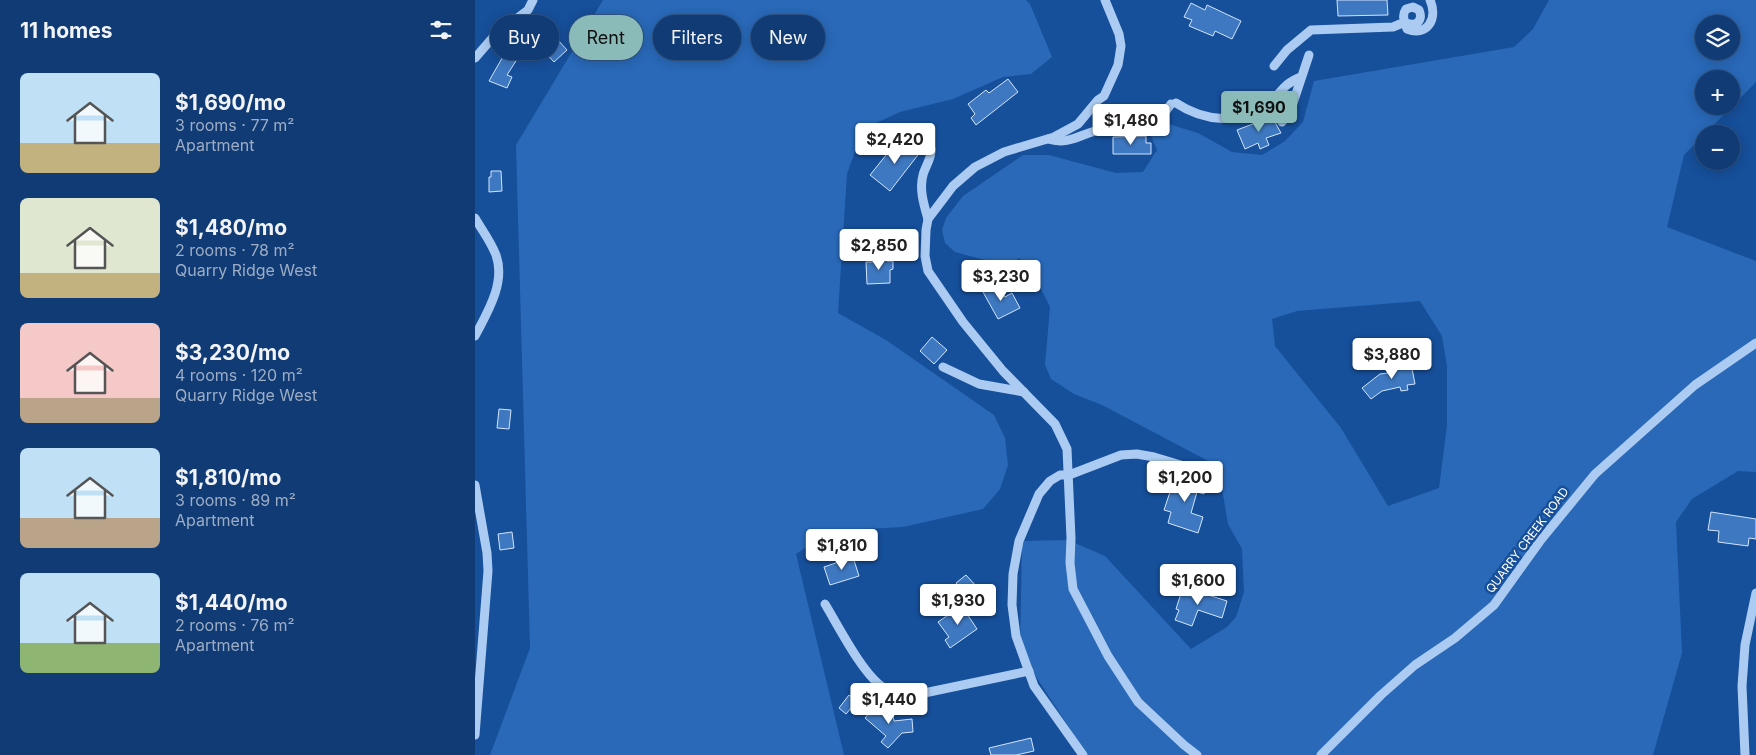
<!DOCTYPE html>
<meta charset="utf-8">
<style>
:root{--surface:#103b74;--page:#194279;--text:#f1f3f6;--muted:#9cadc5;--line:#305586;--accent:#8bbbb9}
body{margin:0;font-family:Inter,sans-serif;background:var(--page);color:var(--text);height:100vh;display:flex;flex-direction:column;font-size:19px;white-space:nowrap}
*{box-sizing:border-box;margin:0}
p{font-size:16px;color:var(--muted)}
.icon{flex:none;width:28px;height:28px;fill:none;stroke:currentColor;stroke-width:2;stroke-linecap:round;stroke-linejoin:round}
.map{position:relative;flex:1;overflow:hidden}
.sheet{display:flex;flex-direction:column;background:var(--surface);width:475px}
.sheet>*{flex:none}
.guide{position:absolute;left:15px;top:15px;width:475px;height:45px;display:flex;gap:10px}
.buttons{position:absolute;left:1220px;top:15px;display:grid;gap:10px}
.buttons a{display:grid;place-items:center;width:45px;height:45px;border-radius:50%;background:var(--surface);box-shadow:0 2px 12px #0003,0 0 0 1px var(--line);font-size:25px}
.price{position:absolute;translate:-50% -42px;padding:0 11px;border-radius:5px;background:#fff;color:#222;font-size:16px;line-height:32px;filter:drop-shadow(0 1px 2px #0008)}
.price::after{content:'';position:absolute;left:50%;top:30px;width:15px;height:11px;margin-left:-8px;background:inherit;clip-path:polygon(0 0,100% 0,50% 100%)}
.price.active{background:var(--accent);color:#111}
ul{padding:0;list-style:none}
li{display:flex;align-items:center;gap:15px;height:125px;padding:0 20px}
li span{display:grid;place-items:center;flex:none;width:140px;height:100px;border-radius:8px;color:#555}
li>.icon{margin-inline-start:auto}
span .icon{width:60px;height:60px;fill:#fffc;stroke-width:1}
li b{font-size:21px}
h2{display:flex;justify-content:space-between;align-items:center;height:60px;padding:0 20px;font-size:21px}
.chip{padding:0 18px;border-radius:22px;background:var(--surface);box-shadow:0 2px 12px #0003,0 0 0 1px var(--line);font-size:18px;line-height:45px}
.chip.active{background:var(--accent);color:#111}
main{display:flex;flex:1;min-height:0}
.map>svg:first-child{display:block}
.green{fill:#2969b8;fill-rule:evenodd}
.building{fill:#3e78c1;stroke:#d2e5fd}
.lines{fill:none;stroke-linecap:round;stroke-linejoin:round}
.minor{stroke:#abcbf2;stroke-width:9}
.labels{text-anchor:middle;dominant-baseline:central;stroke-width:5;stroke-linejoin:round;paint-order:stroke}
.street-label{font-size:12px;fill:#fff;stroke:#164f9a}
</style>
<main>
<section class="sheet">
<h2>11 homes<svg class="icon" aria-label="filters" viewBox="0 0 24 24"><path d="M4 7h16M4 17h16"/><circle cx="9" cy="7" r="2"/><circle cx="15" cy="17" r="2"/></svg></h2>
<ul>
<li><span style="background:linear-gradient(#bfe0f5 70%,#c2b280 0)"><svg class="icon" aria-label="home" viewBox="0 0 24 24"><path d="M3 11l9-7 9 7M6 9v11h12V9"/></svg></span><div><b>$1,690/mo</b><p>3 rooms · 77 m²</p><p>Apartment</p></div></li>
<li><span style="background:linear-gradient(#dfe7d0 75%,#c2b280 0)"><svg class="icon" aria-label="home" viewBox="0 0 24 24"><path d="M3 11l9-7 9 7M6 9v11h12V9"/></svg></span><div><b>$1,480/mo</b><p>2 rooms · 78 m²</p><p>Quarry Ridge West</p></div></li>
<li><span style="background:linear-gradient(#f6c9c9 75%,#b9a48a 0)"><svg class="icon" aria-label="home" viewBox="0 0 24 24"><path d="M3 11l9-7 9 7M6 9v11h12V9"/></svg></span><div><b>$3,230/mo</b><p>4 rooms · 120 m²</p><p>Quarry Ridge West</p></div></li>
<li><span style="background:linear-gradient(#bfe0f5 70%,#b9a48a 0)"><svg class="icon" aria-label="home" viewBox="0 0 24 24"><path d="M3 11l9-7 9 7M6 9v11h12V9"/></svg></span><div><b>$1,810/mo</b><p>3 rooms · 89 m²</p><p>Apartment</p></div></li>
<li><span style="background:linear-gradient(#bfe0f5 70%,#8fb573 0)"><svg class="icon" aria-label="home" viewBox="0 0 24 24"><path d="M3 11l9-7 9 7M6 9v11h12V9"/></svg></span><div><b>$1,440/mo</b><p>2 rooms · 76 m²</p><p>Apartment</p></div></li>
</ul>
</section>
<div class="map">
<svg width="1281" height="755" viewBox="0 0 1281 755">
<rect width="100%" height="100%" fill="#164f9a"/>
<!-- green -->
<g class="green">
<polygon points="128,0 551,0 555,4 577,57 556,74 528,77 478,99 425,112 401,123 382,146 372,174 363,313 411,340 519,415 530,438 533,465 525,489 508,509 428,527 371,530 344,539 321,554 369,755 15,755 55,648 41,145"/>
<path d="M1074 0H1281V82L1209 155 1192 227 1281 261V472L1263 471 1217 499 1201 522 1207 653 1178 755H612L545 652 547 541 593 540 630 556 716 649 752 627 761 617 769 592 767 549 753 524 746 483 737 463 627 405 599 394 576 379 570 365 575 307 562 281 544 258 535 267 480 252 470 243 467 230 471 218 488 196 548 155H574L641 173 668 172 682 150 671 124 684 121 723 133 757 152 787 155 810 141 828 122 839 81 1039 47 1058 29ZM1229 24H1256V51H1229ZM1229 79H1256V106H1229ZM945 301 967 336 972 366V425L964 488 913 506 866 428 800 346 797 319 822 311Z"/>
</g>
<!-- building -->
<g class="building">
<polygon points="862,0 912,0 913,15 863,16"/>
<polygon points="716,3 730,10 732,5 766,21 757,39 740,31 738,36 714,26 717,20 709,17"/>
<polygon points="82,39 92,50 79,62 69,51"/>
<polygon points="34,46 46,53 32,75 37,77 32,88 14,81"/>
<polygon points="533,79 543,92 501,125 496,118 500,114 493,104 511,90 514,93"/>
<polygon points="799,116 801,124 806,133 791,138 794,145 785,149 783,143 770,149 762,130"/>
<polygon points="671,136 671,143 676,143 676,154 638,154 638,137"/>
<polygon points="432,141 446,151 415,191 395,175 420,144 426,148"/>
<polygon points="16,171 26,171 27,191 14,192 14,177 16,177"/>
<polygon points="401,256 412,256 412,261 418,261 418,269 415,270 415,283 392,284 391,262 401,262"/>
<polygon points="523,284 530,297 537,293 545,308 523,319 508,292"/>
<polygon points="457,337 472,350 459,364 445,351"/>
<polygon points="935,358 940,384 932,385 933,390 926,391 925,387 907,391 896,399 887,388 905,374 913,373 912,370 925,367 923,361"/>
<polygon points="24,409 36,410 34,429 22,428"/>
<polygon points="711,474 728,480 726,485 732,487 729,494 722,492 716,513 728,517 723,533 693,523 696,512 689,510 699,480 708,483"/>
<polygon points="1236,512 1281,519 1281,539 1274,538 1273,546 1243,542 1244,531 1233,530"/>
<polygon points="37,532 39,548 25,550 23,534"/>
<polygon points="378,557 384,576 355,585 349,567"/>
<polygon points="491,575 502,587 492,596 481,583"/>
<polygon points="708,587 752,601 747,618 723,610 717,626 700,620 704,610 701,609"/>
<polygon points="489,604 495,612 492,614 502,629 475,648 470,640 474,637 463,622"/>
<polygon points="374,695 382,701 371,714 364,708"/>
<polygon points="403,703 416,715 418,715 419,721 437,719 438,732 427,733 413,748 406,742 411,736 390,718"/>
<polygon points="556,738 559,751 541,755 516,755 514,748"/>
</g>
<g class="lines">
<!-- minor -->
<g class="minor">
<polyline points="630,0 644,34 646,46 643,65 629,96 623,100 603,124 579,137 529,152 500,167 478,186 453,219 451,230 450,256 453,271 488,322 528,371 580,424 592,449 596,538 595,563 598,589 633,656 663,702 709,745 722,755"/>
<polyline points="0,58 20,35 53,10 58,0"/>
<path d="M799 66 812 50 836 30 918 27 930 22C940 28 949 21 944 10L938 7 931 9C926 16 930 22 932 29 953 37 963 18 955 0"/>
<path d="M701 103C728 121 767 126 793 104 808 92 806 85 826 77"/>
<polyline points="807,122 816,109 834,55"/>
<path d="M442 137 456 149C457 158 450 167 448 175 444 190 449 205 453 219"/>
<path d="M573 139C596 146 607 132 629 129 643 128 659 134 672 129 682 125 690 112 696 104"/>
<path d="M0 218C7 230 16 242 21 255 31 283 12 313 0 336"/>
<polyline points="468,367 504,384 549,392"/>
<polyline points="0,485 12,553 13,571 0,735"/>
<path d="M350 604C364 627 388 675 409 688 417 693 426 694 435 696L554 671"/>
<polyline points="608,755 559,686 541,636 537,605 538,574 544,541 564,494 575,481 585,475 594,475 646,455 662,454 679,457 709,466 721,471"/>
<polyline points="846,755 906,695 940,665 980,638 1019,605 1065,541 1120,474 1220,385 1281,343"/>
<polyline points="1270,755 1267,686 1270,645 1281,593"/>
</g>
</g>
<g class="labels">
<!-- street labels -->
<g class="street-label">
<text transform="translate(1052 540) rotate(-53)">QUARRY CREEK ROAD</text>
</g>
</g>
</svg>
<div class="buttons">
<a><svg class="icon" aria-label="layers" viewBox="0 0 24 24"><path d="M12 4l9 5-9 5-9-5zM3 14l9 5 9-5"/></svg></a>
<a>+</a>
<a>−</a>
</div>
<b class="price active" style="left:784px;top:133px">$1,690</b>
<b class="price" style="left:656px;top:146px">$1,480</b>
<b class="price" style="left:420px;top:165px">$2,420</b>
<b class="price" style="left:404px;top:271px">$2,850</b>
<b class="price" style="left:526px;top:302px">$3,230</b>
<b class="price" style="left:917px;top:380px">$3,880</b>
<b class="price" style="left:710px;top:503px">$1,200</b>
<b class="price" style="left:367px;top:571px">$1,810</b>
<b class="price" style="left:723px;top:606px">$1,600</b>
<b class="price" style="left:483px;top:626px">$1,930</b>
<b class="price" style="left:414px;top:725px">$1,440</b>
<div class="guide">
<a class="chip">Buy</a>
<a class="chip active">Rent</a>
<a class="chip">Filters</a>
<a class="chip">New</a>
</div>
</div>
</main>
